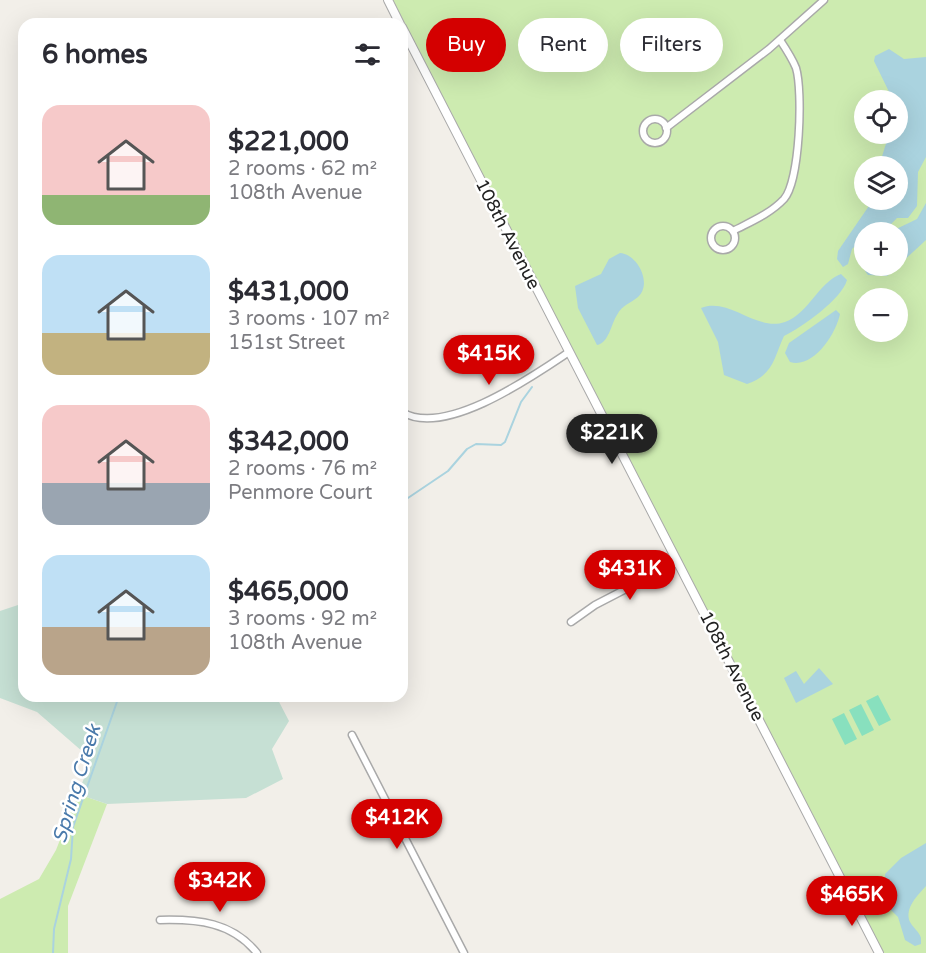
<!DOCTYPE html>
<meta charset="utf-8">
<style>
:root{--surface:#fff;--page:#f2f2f3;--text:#2b2b33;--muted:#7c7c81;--accent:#d40000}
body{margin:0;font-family:"Varela Round",sans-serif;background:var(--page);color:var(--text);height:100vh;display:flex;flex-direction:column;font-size:22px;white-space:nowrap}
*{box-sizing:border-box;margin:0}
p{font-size:20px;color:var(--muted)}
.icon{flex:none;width:33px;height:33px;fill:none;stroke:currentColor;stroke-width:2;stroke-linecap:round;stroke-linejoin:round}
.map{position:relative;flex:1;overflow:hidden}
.drawer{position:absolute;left:18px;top:18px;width:390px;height:684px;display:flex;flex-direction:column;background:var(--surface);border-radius:18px;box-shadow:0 6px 24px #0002}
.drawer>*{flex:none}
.banner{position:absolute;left:426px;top:18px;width:410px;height:54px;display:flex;gap:12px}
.fabs{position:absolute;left:854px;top:90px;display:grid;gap:12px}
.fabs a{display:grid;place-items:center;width:54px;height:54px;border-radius:50%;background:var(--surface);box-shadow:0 6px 24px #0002;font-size:30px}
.price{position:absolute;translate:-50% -51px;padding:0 14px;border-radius:21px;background:var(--accent);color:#fff;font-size:20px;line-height:39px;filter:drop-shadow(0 2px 3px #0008)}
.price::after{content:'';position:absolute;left:50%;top:36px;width:18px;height:14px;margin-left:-9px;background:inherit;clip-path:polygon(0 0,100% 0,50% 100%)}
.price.active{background:#222;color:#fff}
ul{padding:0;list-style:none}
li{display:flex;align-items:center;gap:18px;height:150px;padding:0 24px}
li span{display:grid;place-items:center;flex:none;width:168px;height:120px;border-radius:18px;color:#555}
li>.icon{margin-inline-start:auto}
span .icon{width:72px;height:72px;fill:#fffc;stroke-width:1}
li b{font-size:26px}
h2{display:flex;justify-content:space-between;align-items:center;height:72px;padding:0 24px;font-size:26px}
.chip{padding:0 21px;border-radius:27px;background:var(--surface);box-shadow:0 6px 24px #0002;font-size:21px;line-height:54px}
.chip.active{background:var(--accent);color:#fff}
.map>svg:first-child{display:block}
.grass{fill:#cdebb0;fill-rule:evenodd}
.wetland{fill:#c6e0d4}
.pitch{fill:#88e0be}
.water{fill:#aad3df}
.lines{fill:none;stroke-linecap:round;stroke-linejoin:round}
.stream{stroke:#aad3df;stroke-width:2}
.minor-casing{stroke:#a9a9a9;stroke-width:9}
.tertiary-casing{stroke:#a9a9a9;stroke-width:10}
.minor{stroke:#fff;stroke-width:6}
.tertiary{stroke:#fff;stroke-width:8}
.labels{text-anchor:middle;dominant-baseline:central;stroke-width:5;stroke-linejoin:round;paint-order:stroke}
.street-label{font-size:18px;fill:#222;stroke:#fff}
.water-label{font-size:20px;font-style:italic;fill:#4a7aab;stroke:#fff}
</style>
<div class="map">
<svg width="926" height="953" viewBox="0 0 926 953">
<rect width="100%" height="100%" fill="#f2efe9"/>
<!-- grass -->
<g class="grass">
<path d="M393 0H926V953H884ZM864 100H897V134H864ZM864 166H897V200H864ZM864 232H897V266H864ZM864 298H897V332H864Z"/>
<polygon points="78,794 107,804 68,906 68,953 0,953 0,899 39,879 56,850"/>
</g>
<!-- wetland -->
<polygon class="wetland" points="24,603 24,696 276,696 289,721 272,749 283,779 246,798 107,804 78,794 89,765 83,752 37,712 0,698 0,611"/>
<!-- pitch -->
<g class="pitch">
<polygon points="878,695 891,720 879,726 866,701"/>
<polygon points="861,704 874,730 862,736 849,710"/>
<polygon points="844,713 857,739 845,745 832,719"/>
</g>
<!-- water -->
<g class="water">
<polygon points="889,49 904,59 926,57 926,157 918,172 917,206 908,218 897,218 891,224 864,232 864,237 852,249 848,264 843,267 837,259 838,251 873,200 897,200 897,166 879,166 889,134 897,134 897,100 893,100 874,61 875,56"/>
<path d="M926 203V240L887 276 868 275C863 269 861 261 864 253V266H897V232H890L917 219Z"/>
<path d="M620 253C637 254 653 283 638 297 631 303 622 305 617 315 611 324 609 343 597 345L578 308 575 286 601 274 609 259Z"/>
<path d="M841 274 847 280C842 299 801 328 784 336 774 357 774 375 747 384L724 375 718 342 701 308C730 297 756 332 785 322 808 314 819 282 841 274Z"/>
<path d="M836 310 840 314C836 334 813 369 790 362L785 353 789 343Z"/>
<polygon points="819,668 833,684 796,703 784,678 796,671 804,684"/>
<path d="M926 843V886C918 895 904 908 910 922 913 928 919 931 921 938V944L915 946 905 940 898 917 887 906 885 874 901 858Z"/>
</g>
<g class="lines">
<!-- stream -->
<g class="stream">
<polyline points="402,502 448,471 467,449 476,444 501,445 505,442 521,402 532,387"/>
<polyline points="53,953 54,929 71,859 73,827 119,696"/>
</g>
<defs>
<g id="minor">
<circle cx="655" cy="131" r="12"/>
<polyline points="666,128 769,49 824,0"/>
<circle cx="723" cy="238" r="12"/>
<path d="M733 231C750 222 770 214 784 199 800 181 803 91 796 68 792 58 786 49 780 40"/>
<path d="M402 412C445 438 533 376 569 352"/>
<polyline points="571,622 595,605 678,562"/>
<polyline points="352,735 464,953"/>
<path d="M160 920C198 919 232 922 257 953"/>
</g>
<g id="tertiary">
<polyline points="388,0 400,24"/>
<polyline points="402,27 879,953"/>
</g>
</defs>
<!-- minor casing -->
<use href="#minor" class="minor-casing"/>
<!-- tertiary casing -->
<use href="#tertiary" class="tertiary-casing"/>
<!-- minor -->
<use href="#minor" class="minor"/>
<!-- tertiary -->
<use href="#tertiary" class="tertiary"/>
</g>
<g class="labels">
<!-- street labels -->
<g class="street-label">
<text transform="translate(508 234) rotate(63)">108th Avenue</text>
<text transform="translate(732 666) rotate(63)">108th Avenue</text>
</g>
<!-- water labels -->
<g class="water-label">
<text transform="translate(77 784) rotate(-73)">Spring Creek</text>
</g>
</g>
</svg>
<div class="fabs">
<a><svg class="icon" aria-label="locate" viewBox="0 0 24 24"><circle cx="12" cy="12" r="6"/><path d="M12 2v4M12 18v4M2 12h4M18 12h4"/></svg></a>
<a><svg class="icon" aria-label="layers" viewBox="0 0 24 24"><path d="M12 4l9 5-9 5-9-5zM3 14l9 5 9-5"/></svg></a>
<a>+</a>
<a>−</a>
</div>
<b class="price" style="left:489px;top:386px">$415K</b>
<b class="price active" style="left:612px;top:465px">$221K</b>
<b class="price" style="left:630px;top:601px">$431K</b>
<b class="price" style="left:397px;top:850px">$412K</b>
<b class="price" style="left:220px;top:913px">$342K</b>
<b class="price" style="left:852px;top:927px">$465K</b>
<div class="banner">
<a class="chip active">Buy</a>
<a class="chip">Rent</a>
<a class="chip">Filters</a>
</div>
<section class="drawer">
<h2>6 homes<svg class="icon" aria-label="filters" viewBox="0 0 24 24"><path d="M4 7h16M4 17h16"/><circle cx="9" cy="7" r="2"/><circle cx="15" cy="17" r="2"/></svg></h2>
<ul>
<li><span style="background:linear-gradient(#f6c9c9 75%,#8fb573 0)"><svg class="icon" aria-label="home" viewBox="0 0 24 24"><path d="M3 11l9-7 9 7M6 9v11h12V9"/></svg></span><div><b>$221,000</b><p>2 rooms · 62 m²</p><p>108th Avenue</p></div></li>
<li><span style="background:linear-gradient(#bfe0f5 65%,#c2b280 0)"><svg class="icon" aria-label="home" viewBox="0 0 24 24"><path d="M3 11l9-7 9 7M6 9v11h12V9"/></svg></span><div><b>$431,000</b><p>3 rooms · 107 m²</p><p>151st Street</p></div></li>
<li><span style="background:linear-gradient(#f6c9c9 65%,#9aa5b1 0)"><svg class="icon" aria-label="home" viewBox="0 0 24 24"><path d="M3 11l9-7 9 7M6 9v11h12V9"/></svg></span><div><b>$342,000</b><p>2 rooms · 76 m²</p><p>Penmore Court</p></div></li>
<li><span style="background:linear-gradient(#bfe0f5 60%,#b9a48a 0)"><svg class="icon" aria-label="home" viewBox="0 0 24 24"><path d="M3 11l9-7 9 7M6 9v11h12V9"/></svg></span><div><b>$465,000</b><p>3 rooms · 92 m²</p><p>108th Avenue</p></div></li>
</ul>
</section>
</div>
